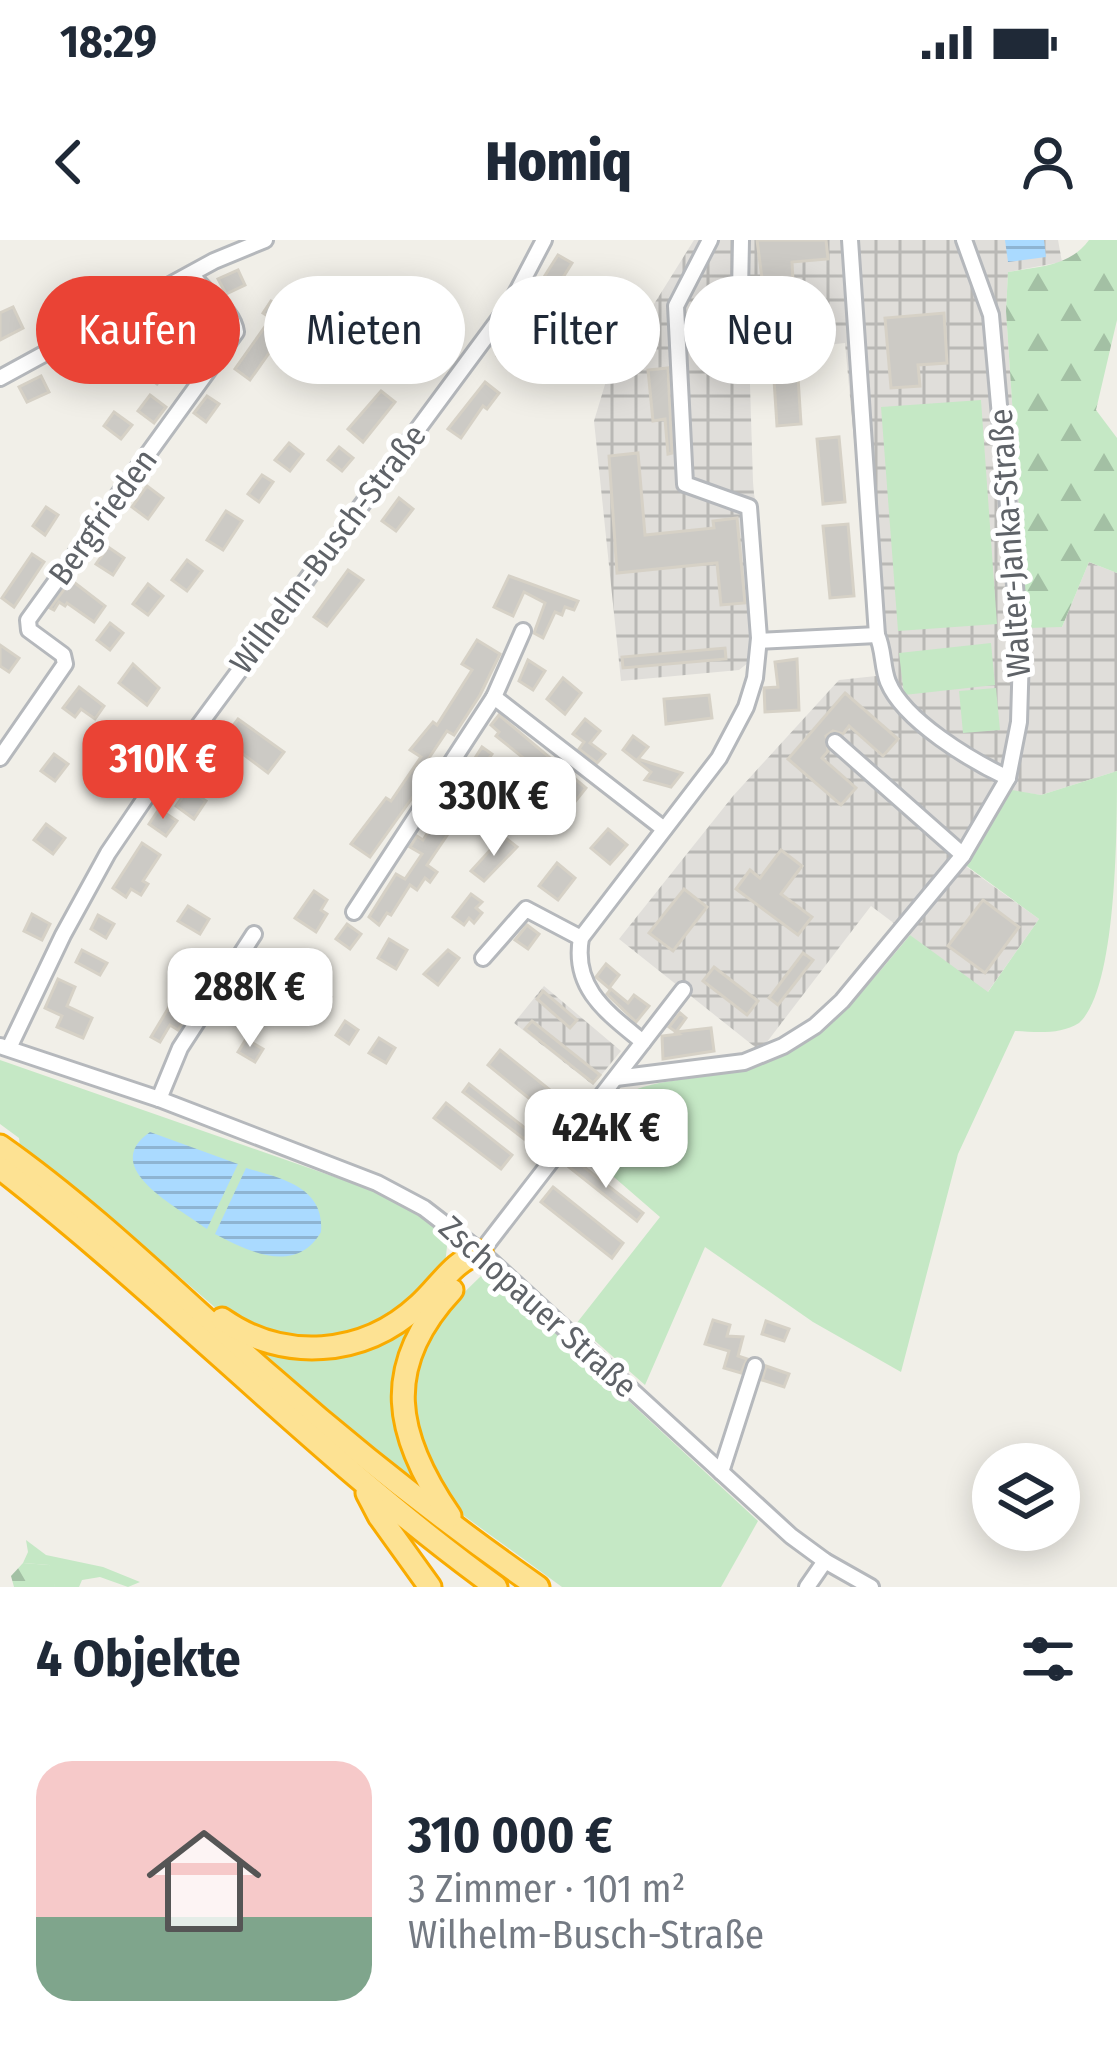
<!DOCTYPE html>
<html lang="de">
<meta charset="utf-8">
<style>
:root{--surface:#fff;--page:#f6f6f7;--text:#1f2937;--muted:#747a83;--accent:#ea4335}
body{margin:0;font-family:"Fira Sans Condensed",sans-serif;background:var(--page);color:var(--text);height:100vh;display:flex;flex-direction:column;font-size:45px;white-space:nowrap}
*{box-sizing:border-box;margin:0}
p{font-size:39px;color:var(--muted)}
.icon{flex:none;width:66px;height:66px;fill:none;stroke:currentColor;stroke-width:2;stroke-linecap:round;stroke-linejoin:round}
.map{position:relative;height:1347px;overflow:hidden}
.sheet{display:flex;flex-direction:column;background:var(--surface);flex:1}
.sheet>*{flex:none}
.hud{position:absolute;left:36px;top:36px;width:1047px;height:108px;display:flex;gap:24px}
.fabs{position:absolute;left:972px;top:1203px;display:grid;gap:24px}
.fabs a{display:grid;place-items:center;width:108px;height:108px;border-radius:50%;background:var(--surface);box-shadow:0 6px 30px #0003;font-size:60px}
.price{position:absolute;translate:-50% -102px;padding:0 27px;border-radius:24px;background:#fff;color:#222;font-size:39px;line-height:78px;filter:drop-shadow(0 3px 6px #0008)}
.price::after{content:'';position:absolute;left:50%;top:72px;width:36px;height:27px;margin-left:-18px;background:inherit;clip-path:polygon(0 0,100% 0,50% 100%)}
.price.on{background:var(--accent);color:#fff}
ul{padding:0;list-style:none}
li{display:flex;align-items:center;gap:36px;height:300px;padding:0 36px}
li span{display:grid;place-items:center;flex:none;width:336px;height:240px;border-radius:36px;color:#555}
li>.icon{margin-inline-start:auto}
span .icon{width:144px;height:144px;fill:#fffc;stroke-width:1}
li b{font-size:51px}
h2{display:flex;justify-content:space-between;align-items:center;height:144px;padding:0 36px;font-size:51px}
.pill{padding:0 42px;border-radius:54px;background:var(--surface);box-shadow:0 6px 30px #0003;font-size:42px;line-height:108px}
.pill.on{background:var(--accent);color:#fff}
.status{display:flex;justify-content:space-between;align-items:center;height:84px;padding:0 60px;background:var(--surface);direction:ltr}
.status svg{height:33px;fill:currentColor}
header{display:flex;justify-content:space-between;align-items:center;height:156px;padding:0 36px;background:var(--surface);font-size:54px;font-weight:800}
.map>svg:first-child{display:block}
.industrial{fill:url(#industrial-grid)}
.grass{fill:#c5e8c5}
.forest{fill:url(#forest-firs)}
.water{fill:url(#water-rules)}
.building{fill:#cccac5;stroke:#d6d1c6;stroke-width:3}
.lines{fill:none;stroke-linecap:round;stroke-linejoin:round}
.minor-casing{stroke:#b5b8bc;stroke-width:20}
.highway-casing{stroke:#f9ab00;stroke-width:27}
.minor{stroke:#fff;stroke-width:14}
.highway{stroke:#fde293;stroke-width:21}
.labels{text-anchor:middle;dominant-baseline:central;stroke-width:10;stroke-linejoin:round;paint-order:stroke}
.street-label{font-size:33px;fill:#5f6368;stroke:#fff}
</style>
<div class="status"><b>18:29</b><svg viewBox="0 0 49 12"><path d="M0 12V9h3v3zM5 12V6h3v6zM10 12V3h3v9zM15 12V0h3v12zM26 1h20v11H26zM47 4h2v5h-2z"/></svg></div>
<header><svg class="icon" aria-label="back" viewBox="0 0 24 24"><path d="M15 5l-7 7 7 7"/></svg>Homiq<svg class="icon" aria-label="person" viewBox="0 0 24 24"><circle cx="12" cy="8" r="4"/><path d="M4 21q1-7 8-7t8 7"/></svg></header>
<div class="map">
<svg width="1117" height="1347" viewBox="0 0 1117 1347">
<defs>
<pattern id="industrial-grid" width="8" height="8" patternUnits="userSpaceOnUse" patternTransform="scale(3)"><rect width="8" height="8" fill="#e0deda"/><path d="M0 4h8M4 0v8" fill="none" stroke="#b9b8b5"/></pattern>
<pattern id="forest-firs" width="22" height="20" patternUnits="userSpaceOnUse" patternTransform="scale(3)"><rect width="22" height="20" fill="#c5e8c5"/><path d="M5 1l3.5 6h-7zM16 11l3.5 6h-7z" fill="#a3c0a4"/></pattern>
<pattern id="water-rules" width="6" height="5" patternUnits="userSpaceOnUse" patternTransform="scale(3)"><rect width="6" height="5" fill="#aadaff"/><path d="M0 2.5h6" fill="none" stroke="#8eb4d2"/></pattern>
</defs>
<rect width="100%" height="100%" fill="#f1efe8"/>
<!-- industrial -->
<g class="industrial">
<polygon points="694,0 1058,0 1062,22 1008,32 1006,71 1027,387 1062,387 1089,322 1117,333 1117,531 1041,555 1012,551 964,625 1039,679 987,753 871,666 760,811 619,699 733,556 839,440 876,436 845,103 749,113 753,242 767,408 739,430 621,441 594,181 606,141"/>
<polygon points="544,746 621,811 593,845 514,783"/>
</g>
<!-- grass -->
<g class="grass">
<polygon points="981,160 997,384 898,391 881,167"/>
<polygon points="991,403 995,445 904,455 899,413"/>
<polygon points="996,448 1000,490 963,493 959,451"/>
<path d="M1117 531C1117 590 1117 750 1079 783 1060 795 1036 792 1015 791L958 914 901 1132 813 1082 705 1007 645 1145 576 1084 660 977 577 905C590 891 604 867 620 857 657 834 718 842 764 823 827 797 868 746 910 695L988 752 1039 679 964 624 1012 550 1041 555Z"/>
<polygon points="0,820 372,950 421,977 448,997 445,1025 425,1048 381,1084 337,1100 275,1097 218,1070 130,994 68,950 20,906 19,898 0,884"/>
<polygon points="481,1036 497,1039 758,1281 721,1347 562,1347 456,1270 423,1217 413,1172 414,1152 425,1107 445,1071"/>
<polygon points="419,1076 407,1106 422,1249 253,1105 270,1111"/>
<polygon points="26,1300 46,1315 103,1327 140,1342 128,1347 100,1337 82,1340 79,1347 55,1347 49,1325 23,1323 28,1312"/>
</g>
<!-- forest -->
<g class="forest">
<path d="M1089 0H1117V80L1096 170 1117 198V333L1089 322 1062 387 1027 388 1006 71 1008 32C1037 27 1071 26 1089 0Z"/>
<polygon points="23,1323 49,1325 54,1332 55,1347 14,1347 11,1336"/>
</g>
<!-- water -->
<g class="water">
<polygon points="1005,0 1044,0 1046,17 1008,22"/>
<path d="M150 892 238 924 207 989C178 967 98 928 150 892Z"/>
<path d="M246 928C281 938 325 947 321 992 296 1035 249 1012 215 994Z"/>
</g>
<!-- building -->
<g class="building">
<polygon points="757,0 826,0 828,19 792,22 793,41 789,41 794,98 770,100"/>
<polygon points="558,15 572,23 544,68 530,59"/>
<polygon points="238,30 245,45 226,54 218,39"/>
<polygon points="93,39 104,58 67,80 57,64"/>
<polygon points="394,58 410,67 397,87 382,78"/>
<polygon points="271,61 299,77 286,102 279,99 250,140 235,129 271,78 263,73"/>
<polygon points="13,67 23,88 0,100 0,73"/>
<polygon points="944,73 947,123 918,125 920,146 891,148 885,78"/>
<polygon points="519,83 530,90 508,124 497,116"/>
<polygon points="177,84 197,98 187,112 167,99"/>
<polygon points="121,105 129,117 109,130 99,113 107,108 110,112"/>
<polygon points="148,118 167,131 157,144 139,131"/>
<polygon points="797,122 801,184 777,186 773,124"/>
<polygon points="668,128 672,213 668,214 665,179 653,181 648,130"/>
<polygon points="41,136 49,152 27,162 19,147"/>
<polygon points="485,142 499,153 487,169 483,166 461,198 448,189"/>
<polygon points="381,151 395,162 363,202 348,189"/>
<polygon points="150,155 166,167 154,183 138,171"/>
<polygon points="207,156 219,164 206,182 194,173"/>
<polygon points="114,172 132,185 121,199 104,186"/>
<polygon points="839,197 845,262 823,264 817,199"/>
<polygon points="289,203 303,214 290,231 275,220"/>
<polygon points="339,207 353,218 342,231 328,220"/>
<polygon points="638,213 645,295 714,288 713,281 737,278 745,363 721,365 717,323 617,333 609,216"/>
<polygon points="262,235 273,242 259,262 248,254"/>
<polygon points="147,246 163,258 148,279 132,267"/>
<polygon points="399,258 413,269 396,291 382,281"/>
<polygon points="46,267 58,275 45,295 33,286"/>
<polygon points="226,271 242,281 223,310 207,300"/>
<polygon points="848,284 854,356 830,358 823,286"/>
<polygon points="108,307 124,318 113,335 96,324"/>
<polygon points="32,314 44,322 14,367 2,358"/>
<polygon points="187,320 202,331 187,351 172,340"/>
<polygon points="348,330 363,340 327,386 314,377"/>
<polygon points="509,336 578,361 574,370 565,367 562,375 555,372 543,398 534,393 545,363 524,352 513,376 494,367"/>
<polygon points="71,340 105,366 94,382 67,363 65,366 59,362 54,370 50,368"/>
<polygon points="148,344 163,356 148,375 133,364"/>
<polygon points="110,383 123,393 110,410 97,400"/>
<polygon points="477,400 500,414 480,455 454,495 447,491 429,518 437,523 370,617 351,604 386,558 391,561 421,517 410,510 433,482 437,485 472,430 462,424"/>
<polygon points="0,405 19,418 9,432 0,426"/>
<polygon points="725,408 726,419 623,428 622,417"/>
<polygon points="797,419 799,470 765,472 764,448 778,447 775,422"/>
<polygon points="528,420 545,431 533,450 519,441"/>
<polygon points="133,424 159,448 147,465 119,443"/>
<polygon points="563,438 581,453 565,474 547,459"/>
<polygon points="79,447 104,466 95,479 81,469 75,477 63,468"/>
<polygon points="845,453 898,499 883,516 849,486 843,494 833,491 826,496 828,511 822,518 856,548 841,565 788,519"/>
<polygon points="709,455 712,478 666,484 664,459"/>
<polygon points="499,475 586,548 574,563 527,530 531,524 496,496 499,492 491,485"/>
<polygon points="238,479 284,512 268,533 223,499"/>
<polygon points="585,479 600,491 590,503 605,514 597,523 579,509 584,502 573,494"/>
<polygon points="633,496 648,507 638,519 682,533 671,547 645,540 651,532 623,510"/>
<polygon points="482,507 492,514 487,521 495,526 445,592 448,594 427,625 437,632 430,642 425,638 417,650 410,645 391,675 387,673 379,685 369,677 396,634 405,639 422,614 410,607 417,596 423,600"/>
<polygon points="54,514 68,524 55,541 41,531"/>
<polygon points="127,521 141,531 131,545 117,536"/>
<polygon points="188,549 206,561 194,579 176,566"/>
<polygon points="159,569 177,581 166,596 149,584"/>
<polygon points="46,584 65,598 53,614 34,600"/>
<polygon points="608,589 627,605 610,624 591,608"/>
<polygon points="503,596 517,607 484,641 471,631"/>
<polygon points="142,603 160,615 143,641 148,644 141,655 131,649 126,657 113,648"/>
<polygon points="781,610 802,626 781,654 812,677 798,695 736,649 750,630 760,638"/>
<polygon points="557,623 575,638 558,660 539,646"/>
<polygon points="684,649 707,667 673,711 649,693"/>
<polygon points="314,651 327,660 321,670 327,674 316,692 295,678"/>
<polygon points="471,654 482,662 476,668 482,673 474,683 469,678 464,685 453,677"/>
<polygon points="983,660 1019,687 985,733 948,706"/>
<polygon points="188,666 209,679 200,694 178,681"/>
<polygon points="32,674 50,684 42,700 24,691"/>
<polygon points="98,675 114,684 106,698 91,689"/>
<polygon points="347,684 361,694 350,709 336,699"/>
<polygon points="527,685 539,694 528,709 515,700"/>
<polygon points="389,699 407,710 396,729 378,718"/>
<polygon points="82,710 107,723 100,735 76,722"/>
<polygon points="448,710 459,718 438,745 424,734"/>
<polygon points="803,713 813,720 778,765 769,758"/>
<polygon points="606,724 619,735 609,748 596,737"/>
<polygon points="714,727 758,761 747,775 703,741"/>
<polygon points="241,738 262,752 246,777 225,763"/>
<polygon points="58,739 75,747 67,766 92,778 83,798 57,787 62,776 45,768"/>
<polygon points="315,748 331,757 309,782 298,775"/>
<polygon points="611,749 628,763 634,755 649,766 636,782 607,754"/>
<polygon points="543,751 577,780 570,788 537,759"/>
<polygon points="175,757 193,768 178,790 170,785 160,802 151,797"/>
<polygon points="680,773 686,778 676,792 711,788 714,811 663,819 662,796 679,794 669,787"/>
<polygon points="345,781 358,790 349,804 336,795"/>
<polygon points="532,781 600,835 593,843 525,789"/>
<polygon points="379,798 395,808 386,823 369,813"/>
<polygon points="246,799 263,809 255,822 238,812"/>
<polygon points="500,810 570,866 557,881 488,825"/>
<polygon points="469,844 530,892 524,899 463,852"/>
<polygon points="446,863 512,915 501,929 434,878"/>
<polygon points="575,920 643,973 637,981 569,927"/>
<polygon points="553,947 623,1003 612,1018 541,962"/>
<polygon points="713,1080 730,1085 727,1096 743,1097 738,1116 747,1119 741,1133 724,1128 729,1111 705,1104"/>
<polygon points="766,1081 789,1089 784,1101 762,1094"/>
<polygon points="766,1126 789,1134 784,1147 762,1140"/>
</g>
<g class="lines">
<defs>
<g id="minor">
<path d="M850 0 877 395C884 410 882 427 888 442 904 481 972 521 1008 538"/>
<polyline points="740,53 741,0"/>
<polyline points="0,138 214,21 265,0"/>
<polyline points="759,401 877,395"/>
<polyline points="494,457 664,589"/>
<polyline points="835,502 963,615"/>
<path d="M0 518 65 424 63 415 29 390 28 380 236 92C233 69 204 54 192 34"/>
<polyline points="354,672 494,457 523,391"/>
<polyline points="483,718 526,669 581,698"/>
<polyline points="643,802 683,750"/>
<polyline points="0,806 159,859 377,943 424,968 481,1012 791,1296 825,1321 871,1347"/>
<polyline points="9,808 63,695 108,613 146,557 511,63 544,0"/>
<polyline points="616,838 744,822 783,806 815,786 842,761 963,615 1008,538 1019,482 1021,413 991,75 964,0"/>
<polyline points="159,859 180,808 254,694"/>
<path d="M481 1012 643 802C608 773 572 749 581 698L719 518 746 467 755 438 759 398 749 267 685 244 676 66 710 0"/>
<polyline points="721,1232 755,1126"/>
<polyline points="807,1347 825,1321"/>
</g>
<g id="highway">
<path d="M0 906C98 975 182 1060 272 1138 357 1213 445 1282 538 1347"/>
<path d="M0 928C171 1061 321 1220 496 1347"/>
<path d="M222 1079C283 1122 363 1117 419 1065 440 1046 453 1021 481 1012"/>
<polyline points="367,1253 379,1276 430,1347"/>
<path d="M450 1276C395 1196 380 1127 452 1050"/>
</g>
</defs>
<!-- minor casing -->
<use href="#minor" class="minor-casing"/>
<!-- highway casing -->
<use href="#highway" class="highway-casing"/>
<!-- minor -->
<use href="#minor" class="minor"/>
<!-- highway -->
<use href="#highway" class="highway"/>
</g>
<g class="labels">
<!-- street labels -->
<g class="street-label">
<text transform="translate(103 277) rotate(-54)">Bergfrieden</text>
<text transform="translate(1010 303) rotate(-94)">Walter-Janka-Straße</text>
<text transform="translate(328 309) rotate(-53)">Wilhelm-Busch-Straße</text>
<text transform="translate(538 1067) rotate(42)">Zschopauer Straße</text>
</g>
</g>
</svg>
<div class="fabs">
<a><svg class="icon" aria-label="layers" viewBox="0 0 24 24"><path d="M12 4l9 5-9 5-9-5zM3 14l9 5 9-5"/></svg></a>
</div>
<b class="price on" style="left:163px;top:582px">310K €</b>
<b class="price" style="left:494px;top:619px">330K €</b>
<b class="price" style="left:250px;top:810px">288K €</b>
<b class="price" style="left:606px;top:951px">424K €</b>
<div class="hud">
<a class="pill on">Kaufen</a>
<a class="pill">Mieten</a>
<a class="pill">Filter</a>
<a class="pill">Neu</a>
</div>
</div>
<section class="sheet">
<h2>4 Objekte<svg class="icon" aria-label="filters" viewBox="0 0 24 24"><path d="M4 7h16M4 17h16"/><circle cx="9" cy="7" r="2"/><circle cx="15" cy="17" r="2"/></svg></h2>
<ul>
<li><span style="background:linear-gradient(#f6c9c9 65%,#7fa58c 0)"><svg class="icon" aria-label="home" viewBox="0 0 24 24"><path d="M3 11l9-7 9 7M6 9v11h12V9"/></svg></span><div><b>310 000 €</b><p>3 Zimmer · 101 m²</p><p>Wilhelm-Busch-Straße</p></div></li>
</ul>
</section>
